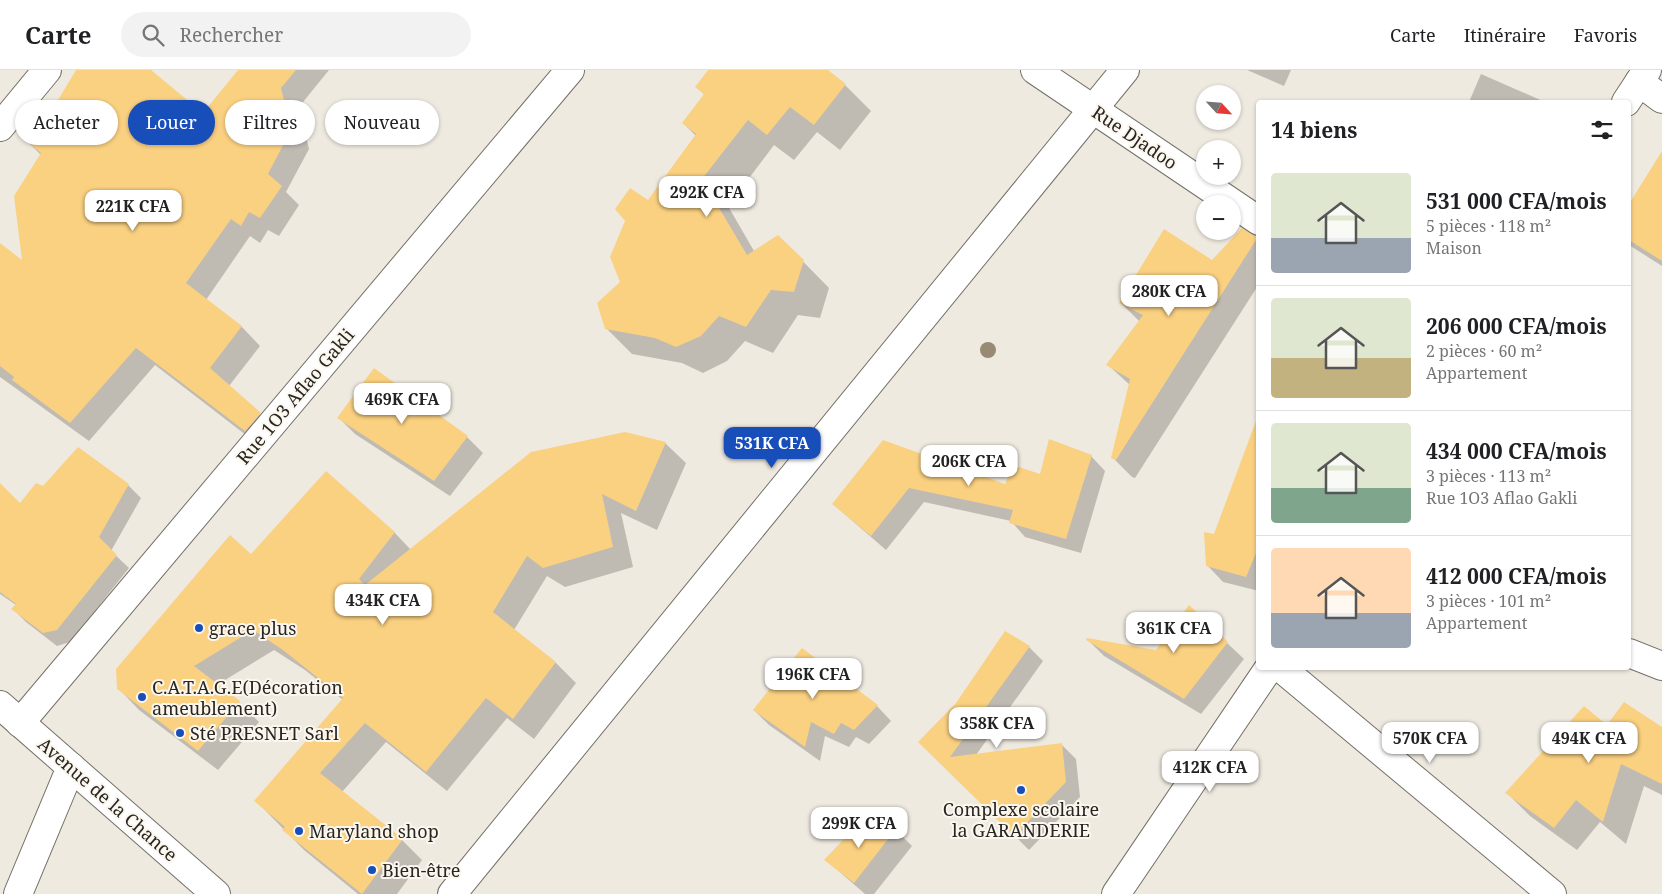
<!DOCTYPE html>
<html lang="fr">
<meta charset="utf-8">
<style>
:root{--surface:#fff;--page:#f2f2f2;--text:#202124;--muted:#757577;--line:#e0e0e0;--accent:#174eba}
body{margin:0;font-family:"Noto Serif",serif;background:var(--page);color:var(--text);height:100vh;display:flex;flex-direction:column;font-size:19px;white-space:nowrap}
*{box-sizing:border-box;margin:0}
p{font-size:16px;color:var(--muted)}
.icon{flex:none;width:28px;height:28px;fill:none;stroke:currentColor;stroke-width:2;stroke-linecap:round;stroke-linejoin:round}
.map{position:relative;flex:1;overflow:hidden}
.sheet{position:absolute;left:1256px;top:30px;width:375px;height:570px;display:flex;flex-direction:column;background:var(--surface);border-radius:5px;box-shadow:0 1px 4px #0004}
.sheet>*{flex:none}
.top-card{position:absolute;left:15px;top:30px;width:475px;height:45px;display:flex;gap:10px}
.needle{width:32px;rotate:116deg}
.controls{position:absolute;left:1196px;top:15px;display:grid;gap:10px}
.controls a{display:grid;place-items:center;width:45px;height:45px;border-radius:50%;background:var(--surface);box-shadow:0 1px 4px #0004;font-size:25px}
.price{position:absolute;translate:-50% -42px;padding:0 11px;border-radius:10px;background:#fff;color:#222;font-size:16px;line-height:32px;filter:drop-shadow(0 1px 2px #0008)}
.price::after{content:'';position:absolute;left:50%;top:30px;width:15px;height:11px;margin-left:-8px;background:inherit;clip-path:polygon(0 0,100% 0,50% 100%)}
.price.selected{background:var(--accent);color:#fff}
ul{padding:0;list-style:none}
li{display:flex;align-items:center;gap:15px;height:125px;padding:0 15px}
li+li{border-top:1px solid var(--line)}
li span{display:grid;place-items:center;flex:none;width:140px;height:100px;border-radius:5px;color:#555}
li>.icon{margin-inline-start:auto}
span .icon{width:60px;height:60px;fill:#fffc;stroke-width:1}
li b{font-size:21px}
h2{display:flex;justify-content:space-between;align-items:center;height:60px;padding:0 15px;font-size:21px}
.chip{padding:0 18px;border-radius:22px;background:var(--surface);box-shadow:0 1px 4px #0004;font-size:18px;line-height:45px}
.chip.selected{background:var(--accent);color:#fff}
header{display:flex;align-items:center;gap:30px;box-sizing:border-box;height:70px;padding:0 25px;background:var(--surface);border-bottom:1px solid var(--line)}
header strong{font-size:24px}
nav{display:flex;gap:28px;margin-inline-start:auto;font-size:18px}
.search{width:350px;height:45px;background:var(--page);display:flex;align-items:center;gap:12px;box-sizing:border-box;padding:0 18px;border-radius:28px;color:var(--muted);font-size:19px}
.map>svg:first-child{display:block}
.shadow{fill:#0003}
.building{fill:#fad081}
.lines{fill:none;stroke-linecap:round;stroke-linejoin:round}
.street-casing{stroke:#757068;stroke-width:30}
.primary-casing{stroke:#757068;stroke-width:30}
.street{stroke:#fff;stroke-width:28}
.primary{stroke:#fff;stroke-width:28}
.tree{fill:#978b74}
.poi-dot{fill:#174eba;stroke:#fcf7ee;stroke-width:2}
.labels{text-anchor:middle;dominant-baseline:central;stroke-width:4;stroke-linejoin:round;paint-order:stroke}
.street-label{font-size:18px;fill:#282622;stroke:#fcf7ee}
.poi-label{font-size:18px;fill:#282622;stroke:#fcf7ee;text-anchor:start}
</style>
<header>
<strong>Carte</strong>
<div class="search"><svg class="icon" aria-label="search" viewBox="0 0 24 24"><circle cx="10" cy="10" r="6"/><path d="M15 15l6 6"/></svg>Rechercher</div>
<nav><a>Carte</a><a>Itinéraire</a><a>Favoris</a></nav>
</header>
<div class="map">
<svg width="1662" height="824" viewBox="0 0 1662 824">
<rect width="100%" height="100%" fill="#efeae0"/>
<!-- shadow -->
<g class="shadow">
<polygon points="86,0 149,0 203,45 240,0 329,0 299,37 309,79 286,122 299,135 279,166 268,160 260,173 250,166 206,230 242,257 260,276 229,316 278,362 264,379 155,295 89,371 0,307 0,175 23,193 41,85 24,68"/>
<polygon points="709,0 826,0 845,15 871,41 840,80 817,62 794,90 774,75 728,136 754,181 778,166 829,218 820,248 798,245 773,283 745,271 727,291 703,303 682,293 632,284 606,258 648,132 696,66 683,53 705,25 696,17"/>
<polygon points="1247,0 1291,0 1284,16"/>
<polygon points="1481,4 1545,32 1469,32"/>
<polygon points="1651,100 1662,107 1662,196 1629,175 1629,137"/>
<polygon points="1257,168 1259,214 1135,408 1132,407 1113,388 1130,315 1108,295 1140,252 1120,232 1212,191"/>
<polygon points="339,348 467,367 483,383 450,426 355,364"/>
<polygon points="884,372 1005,416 1041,406 1091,386 1105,401 1081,483 1025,467 1011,451 924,432 886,480 833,434"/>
<polygon points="665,373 686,393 657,460 621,443 633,497 565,517 547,506 514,560 556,593 576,613 534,669 507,648 447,721 386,672 342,722 402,770 422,790 397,824 358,824 304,780 256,731 343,630 305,600 274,580 217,615 239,632 259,652 218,700 139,640 119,619 251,486 394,462 411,480"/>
<polygon points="1259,377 1259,521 1223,512 1207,495 1214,465"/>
<polygon points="0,415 20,435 44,418 128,415 141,428 111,481 129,498 70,572 57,576 26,552 13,539 16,535 0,524"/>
<polygon points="1189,537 1244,589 1201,644 1104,586 1088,570 1156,581"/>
<polygon points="1029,577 1043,591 976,685 1061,674 1076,689 1080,727 1029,780 920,672"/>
<polygon points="802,579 877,636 891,651 869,674 856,667 849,677 825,666 820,691 769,655 754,640"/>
<polygon points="1608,656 1662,659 1662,725 1644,716 1626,774 1600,752 1577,780 1530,746 1507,723"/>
<polygon points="863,750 896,760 912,776 874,824 865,824 826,790"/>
</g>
<!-- building -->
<g class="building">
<polygon points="76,0 151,0 203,43 238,0 296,0 281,18 291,60 268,104 282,116 260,148 249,142 241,156 231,149 186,213 242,256 210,298 261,343 245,361 136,278 70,353 12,310 14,307 0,296 0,173 22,190 14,126 41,83 23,68 58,30"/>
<polygon points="708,0 828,0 846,14 814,55 790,37 767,65 748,50 702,109 747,185 778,165 804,190 794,222 771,220 746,257 719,246 701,266 676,277 655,268 605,259 597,233 620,212 610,187 625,151 615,139 630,118 648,130 696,64 682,53 704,24 695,17"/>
<polygon points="1662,81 1662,191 1629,170 1629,134"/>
<polygon points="1242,158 1258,167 1116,390 1111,388 1130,309 1106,295 1143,245 1119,233 1164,159 1212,190"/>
<polygon points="374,298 468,366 434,411 337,348"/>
<polygon points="1256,351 1259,352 1259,476 1246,507 1206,496 1204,462 1214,464"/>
<polygon points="625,362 666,372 636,441 602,424 613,477 543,498 527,486 493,542 556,592 513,649 486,628 426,702 365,653 320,703 403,769 362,824 282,760 285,757 254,731 343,628 283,580 253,560 194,596 240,631 198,681 117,619 116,599 230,465 251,484 326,401 395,462 359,509 365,515 531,382"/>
<polygon points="1049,369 1092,385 1066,469 1009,453 1013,440 909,418 871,466 832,434 883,370 1005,414 1013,395 1040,404"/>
<polygon points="78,377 129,414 99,467 117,485 57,560 43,563 11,539 16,534 0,522 0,413 20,433 36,413 43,416"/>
<polygon points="1189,535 1228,572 1184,629 1086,570 1087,568 1156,580"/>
<polygon points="1005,561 1030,576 950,687 1062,673 1066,712 1014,766 918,672 956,633"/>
<polygon points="802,578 878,635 854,660 841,653 834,664 811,652 805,677 753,640"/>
<polygon points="1624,632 1662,657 1662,714 1621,694 1603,752 1576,730 1554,758 1505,723 1584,636 1607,655"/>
<polygon points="863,749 896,759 854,813 824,790"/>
</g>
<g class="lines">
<defs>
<g id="street">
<polyline points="1035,0 1259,151"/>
<polyline points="1639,12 1662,29"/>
<polyline points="1626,32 1647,0"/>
<polyline points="0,57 47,0"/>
<polyline points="1629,583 1662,596"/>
<polyline points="1281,598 1552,824"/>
<polyline points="20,653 570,0"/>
<polyline points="18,824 71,697"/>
<polyline points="452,824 1125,0"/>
<polyline points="1116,824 1269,598"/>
</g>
<polyline id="primary" points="0,635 216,824"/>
</defs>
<!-- street casing -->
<use href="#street" class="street-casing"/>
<!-- primary casing -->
<use href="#primary" class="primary-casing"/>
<!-- street -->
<use href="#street" class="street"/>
<!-- primary -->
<use href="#primary" class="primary"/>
</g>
<!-- trees -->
<circle class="tree" cx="988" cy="280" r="8"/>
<!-- markers -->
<g class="poi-dot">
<circle cx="199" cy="558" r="5"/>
<circle cx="142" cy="627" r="5"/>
<circle cx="180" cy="663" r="5"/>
<circle cx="1021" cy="720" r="5"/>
<circle cx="299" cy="761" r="5"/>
<circle cx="372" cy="800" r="5"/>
</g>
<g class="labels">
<!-- street labels -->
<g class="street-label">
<text transform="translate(1135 67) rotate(34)">Rue Djadoo</text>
<text transform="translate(295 326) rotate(-50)">Rue 1O3 Aflao Gakli</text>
<text transform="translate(108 729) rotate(41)">Avenue de la Chance</text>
</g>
<!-- poi labels -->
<g class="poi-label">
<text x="209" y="558">grace plus</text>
<text x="152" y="617">C.A.T.A.G.E(Décoration<tspan x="152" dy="21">ameublement)</tspan></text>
<text x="190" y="663">Sté PRESNET Sarl</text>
<text x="1021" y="739" text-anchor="middle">Complexe scolaire<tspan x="1021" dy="21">la GARANDERIE</tspan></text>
<text x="309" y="761">Maryland shop</text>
<text x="382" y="800">Bien-être</text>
</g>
</g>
</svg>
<div class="controls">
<a><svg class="needle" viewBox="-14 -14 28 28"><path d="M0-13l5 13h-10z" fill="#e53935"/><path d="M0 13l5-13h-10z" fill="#757577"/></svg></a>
<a>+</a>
<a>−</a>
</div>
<b class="price" style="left:707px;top:148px">292K CFA</b>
<b class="price" style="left:133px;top:162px">221K CFA</b>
<b class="price" style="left:1169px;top:247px">280K CFA</b>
<b class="price" style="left:402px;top:355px">469K CFA</b>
<b class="price selected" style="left:772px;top:399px">531K CFA</b>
<b class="price" style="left:969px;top:417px">206K CFA</b>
<b class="price" style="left:383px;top:556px">434K CFA</b>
<b class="price" style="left:1174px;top:584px">361K CFA</b>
<b class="price" style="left:813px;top:630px">196K CFA</b>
<b class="price" style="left:997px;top:679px">358K CFA</b>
<b class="price" style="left:1430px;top:694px">570K CFA</b>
<b class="price" style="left:1589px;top:694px">494K CFA</b>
<b class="price" style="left:1210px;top:723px">412K CFA</b>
<b class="price" style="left:859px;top:779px">299K CFA</b>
<div class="top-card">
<a class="chip">Acheter</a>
<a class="chip selected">Louer</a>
<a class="chip">Filtres</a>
<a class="chip">Nouveau</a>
</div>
<section class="sheet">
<h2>14 biens<svg class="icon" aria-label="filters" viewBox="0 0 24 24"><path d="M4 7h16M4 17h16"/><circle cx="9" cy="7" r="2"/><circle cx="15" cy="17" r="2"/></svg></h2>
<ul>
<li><span style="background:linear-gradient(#dfe7d0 65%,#9aa5b1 0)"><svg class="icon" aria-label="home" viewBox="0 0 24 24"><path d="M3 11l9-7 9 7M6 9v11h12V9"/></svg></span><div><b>531 000 CFA/mois</b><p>5 pièces · 118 m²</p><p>Maison</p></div></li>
<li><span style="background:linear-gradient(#dfe7d0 60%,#c2b280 0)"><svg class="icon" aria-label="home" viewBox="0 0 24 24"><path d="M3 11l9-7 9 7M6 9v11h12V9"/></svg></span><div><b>206 000 CFA/mois</b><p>2 pièces · 60 m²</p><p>Appartement</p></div></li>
<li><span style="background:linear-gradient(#dfe7d0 65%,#7fa58c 0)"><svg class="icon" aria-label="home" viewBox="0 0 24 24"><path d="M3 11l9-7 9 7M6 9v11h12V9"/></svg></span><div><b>434 000 CFA/mois</b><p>3 pièces · 113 m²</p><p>Rue 1O3 Aflao Gakli</p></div></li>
<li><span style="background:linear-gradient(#ffd9b3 65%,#9aa5b1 0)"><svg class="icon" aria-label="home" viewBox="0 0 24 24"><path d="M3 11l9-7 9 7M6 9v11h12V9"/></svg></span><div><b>412 000 CFA/mois</b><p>3 pièces · 101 m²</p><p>Appartement</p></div></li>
</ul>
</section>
</div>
